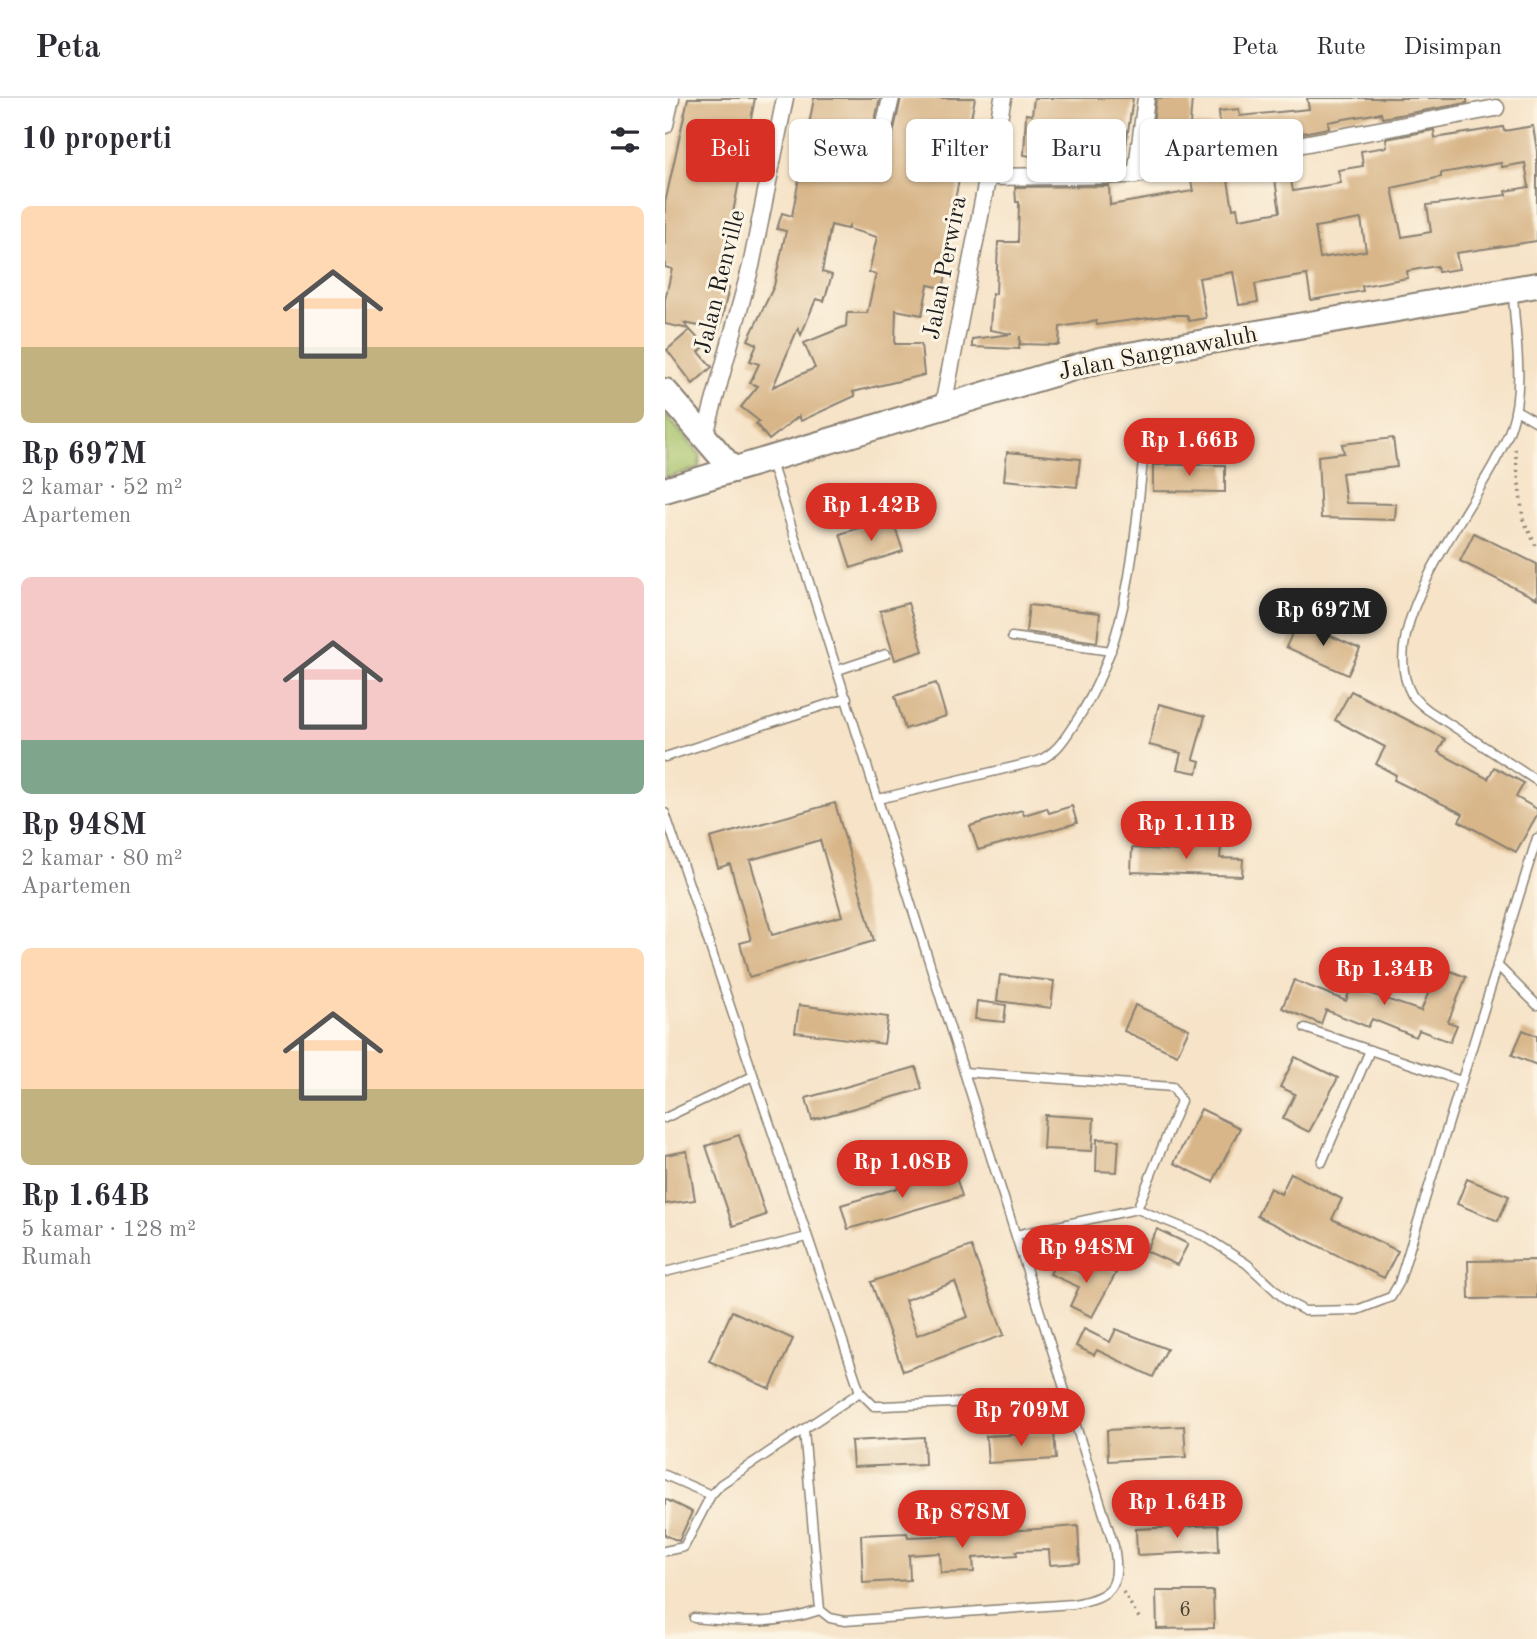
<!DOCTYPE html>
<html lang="id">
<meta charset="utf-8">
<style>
:root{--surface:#fff;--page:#f7f7f7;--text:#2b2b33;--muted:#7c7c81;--line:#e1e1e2;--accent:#d93025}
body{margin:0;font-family:"Old Standard TT",serif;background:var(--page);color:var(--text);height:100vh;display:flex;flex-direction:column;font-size:26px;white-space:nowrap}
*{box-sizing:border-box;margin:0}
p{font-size:23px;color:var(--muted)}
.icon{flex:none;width:38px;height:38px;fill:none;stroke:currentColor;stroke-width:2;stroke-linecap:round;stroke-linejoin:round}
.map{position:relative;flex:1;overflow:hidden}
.side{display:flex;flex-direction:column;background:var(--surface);width:665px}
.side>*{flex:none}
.banner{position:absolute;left:21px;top:21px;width:665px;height:63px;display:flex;gap:14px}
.price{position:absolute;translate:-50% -60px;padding:0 16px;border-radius:24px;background:var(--accent);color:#fff;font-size:23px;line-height:46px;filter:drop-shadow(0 2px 4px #0008)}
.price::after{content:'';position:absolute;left:50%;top:42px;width:21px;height:16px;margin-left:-10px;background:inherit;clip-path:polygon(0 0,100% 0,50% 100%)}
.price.selected{background:#222;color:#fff}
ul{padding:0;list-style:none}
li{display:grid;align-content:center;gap:14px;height:371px;padding:0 21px}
li span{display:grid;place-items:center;height:217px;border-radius:10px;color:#555}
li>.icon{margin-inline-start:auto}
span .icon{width:126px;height:126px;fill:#fffc;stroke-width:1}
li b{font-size:30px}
h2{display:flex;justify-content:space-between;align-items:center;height:84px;padding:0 21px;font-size:30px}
.chip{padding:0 24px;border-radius:10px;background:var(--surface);box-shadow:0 2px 5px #0004;font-size:24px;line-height:63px}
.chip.selected{background:var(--accent);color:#fff}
header{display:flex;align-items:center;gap:42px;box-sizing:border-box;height:98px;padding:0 35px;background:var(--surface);border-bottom:2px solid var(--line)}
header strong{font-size:33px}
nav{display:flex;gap:38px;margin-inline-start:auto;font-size:24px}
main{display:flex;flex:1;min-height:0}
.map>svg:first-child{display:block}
.green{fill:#a6c269;stroke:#616f42;stroke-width:2}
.building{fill:#d8b689;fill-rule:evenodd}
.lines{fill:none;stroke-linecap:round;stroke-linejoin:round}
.service-casing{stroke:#898072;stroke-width:11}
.minor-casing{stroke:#898072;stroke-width:19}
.primary-casing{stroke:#898072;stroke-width:28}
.path{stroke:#898072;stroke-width:3.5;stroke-dasharray:2 5;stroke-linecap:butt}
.service{stroke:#fff;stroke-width:8}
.minor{stroke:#fff;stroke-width:16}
.primary{stroke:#fff;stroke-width:24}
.labels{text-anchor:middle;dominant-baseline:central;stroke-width:6;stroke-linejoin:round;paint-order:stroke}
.number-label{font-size:21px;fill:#4b4237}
.street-label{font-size:24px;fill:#1c1c1c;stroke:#fcf5e5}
</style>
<header>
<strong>Peta</strong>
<nav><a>Peta</a><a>Rute</a><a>Disimpan</a></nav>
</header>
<main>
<section class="side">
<h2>10 properti<svg class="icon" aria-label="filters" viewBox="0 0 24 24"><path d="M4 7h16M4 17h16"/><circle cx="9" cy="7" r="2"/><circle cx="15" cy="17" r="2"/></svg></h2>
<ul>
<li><span style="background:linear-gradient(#ffd9b3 65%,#c2b280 0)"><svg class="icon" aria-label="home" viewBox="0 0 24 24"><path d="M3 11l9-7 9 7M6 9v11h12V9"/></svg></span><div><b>Rp 697M</b><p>2 kamar · 52 m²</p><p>Apartemen</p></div></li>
<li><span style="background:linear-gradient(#f6c9c9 75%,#7fa58c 0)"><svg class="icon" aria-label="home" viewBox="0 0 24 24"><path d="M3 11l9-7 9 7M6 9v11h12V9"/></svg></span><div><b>Rp 948M</b><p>2 kamar · 80 m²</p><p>Apartemen</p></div></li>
<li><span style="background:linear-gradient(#ffd9b3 65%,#c2b280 0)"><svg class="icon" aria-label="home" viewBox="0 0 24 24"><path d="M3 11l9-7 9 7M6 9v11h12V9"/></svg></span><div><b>Rp 1.64B</b><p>5 kamar · 128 m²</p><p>Rumah</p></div></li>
</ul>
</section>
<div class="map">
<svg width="872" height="1541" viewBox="0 0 872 1541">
<rect width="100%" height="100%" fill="#fcf5e5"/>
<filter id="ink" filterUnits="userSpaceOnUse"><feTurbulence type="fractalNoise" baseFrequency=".0143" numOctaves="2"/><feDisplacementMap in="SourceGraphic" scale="14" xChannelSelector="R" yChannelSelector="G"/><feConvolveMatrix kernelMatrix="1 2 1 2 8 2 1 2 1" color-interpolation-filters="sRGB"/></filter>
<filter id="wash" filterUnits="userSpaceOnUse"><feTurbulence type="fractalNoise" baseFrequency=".00686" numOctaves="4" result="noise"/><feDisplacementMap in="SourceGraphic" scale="28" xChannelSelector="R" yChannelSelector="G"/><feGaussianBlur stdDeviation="1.57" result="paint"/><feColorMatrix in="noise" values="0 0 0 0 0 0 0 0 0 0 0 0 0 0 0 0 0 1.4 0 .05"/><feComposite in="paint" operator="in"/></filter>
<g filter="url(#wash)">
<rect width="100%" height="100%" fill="#f6e3c8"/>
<!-- green -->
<polygon class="green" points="0,316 35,356 34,370 0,380"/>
<g id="blocks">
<!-- building -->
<g class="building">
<polygon points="23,0 90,0 54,188 64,190 54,232 19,225 24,231 0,226 0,202 7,171 0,169 0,105"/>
<path d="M149 0H215L205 45 207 54 213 57 225 50 236 0H310L279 158 285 159 278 190 263 187 257 217 231 212 230 246H256L259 277 188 294 190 298 136 323 134 318 104 342 91 326 94 323 76 309 93 288 85 285 94 266 85 263 92 246 83 242 109 188 121 133 112 131 117 115 127 118ZM166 127 182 131 184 128V131L212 139 204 174 211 176 202 215H182L181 228 139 245 150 270 108 289 133 230 136 237 151 201 159 203 167 177 157 174Z"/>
<polygon points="369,0 468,0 458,67 424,67 359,57 361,16 367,17"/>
<polygon points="491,0 527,0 525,27 555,28 554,13 574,11 575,18 644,11 642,0 802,0 802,5 717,20 716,15 685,20 663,24 664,30 497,61 484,61"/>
<path d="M868 28 872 53V143L791 155 794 171 773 174 772 168 742 173 743 180 697 188 698 193 646 202 642 177 590 186 593 204 574 207 568 174 534 180 541 220 524 223 522 217H506L432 227 431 223 395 229 394 247 355 246V238L354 251 307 249V241L347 236 325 232 327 196H331L333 144H353L354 104H351L350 89 444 88 445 107 528 93 525 78 561 71 568 111 572 110 574 121 615 114 607 62 622 60 628 93 676 85 673 72 698 68 696 53 722 49 721 41 769 32 770 40 838 29 839 33ZM836 65 837 69 860 65 864 89 841 93 842 97 762 107 766 134 737 139 727 90 776 79V75ZM696 121 701 153 655 160 650 129Z"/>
<polygon points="25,232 40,248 34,254 47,269 28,286 2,252"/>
<polygon points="728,340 732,369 677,375 681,405 731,406 730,422 656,420 653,358 679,355 677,346"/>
<polygon points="342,354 415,361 412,389 339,382"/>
<polygon points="488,367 560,367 560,394 488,393"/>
<polygon points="227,420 238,453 186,470 175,436"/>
<polygon points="809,435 872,466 872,501 795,463"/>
<polygon points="243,505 258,553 230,562 215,513"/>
<polygon points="364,507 435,515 432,544 361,534"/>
<polygon points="633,523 695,551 683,577 621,549"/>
<polygon points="271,585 281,618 240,631 230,598"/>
<polygon points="686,593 780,641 773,654 823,681 829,669 859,685 851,699 872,711 872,717 851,754 794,723 798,716 729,682 731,677 711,666 720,649 670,622"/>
<polygon points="494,606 540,618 528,661 535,663 532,675 512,671 516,655 484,647"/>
<path d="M170 705 209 843 84 879 75 845 86 842 65 766 53 770 45 740ZM155 742 177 818 107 837 85 762Z"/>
<polygon points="407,708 412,725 313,752 305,728 357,712 359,717 382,710 384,715"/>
<polygon points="513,745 556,747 555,760 578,761 577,778 466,774 467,750 513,753"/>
<polygon points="774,868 801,879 783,924 792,927 785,944 754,932 751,939 707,921 703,929 661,912 656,926 617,910 629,882 681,903 686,889 756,913"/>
<polygon points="335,877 389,883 386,910 332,903"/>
<polygon points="312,903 341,907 339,924 310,921"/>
<polygon points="134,907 223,919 219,946 130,934"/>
<polygon points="470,907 524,931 512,957 459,933"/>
<polygon points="858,932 872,938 872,967 847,957"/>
<polygon points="630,959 673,980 644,1034 618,1021 630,996 615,989"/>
<polygon points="251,969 257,991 147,1022 141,1000"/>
<polygon points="536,1011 575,1030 548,1084 509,1065"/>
<polygon points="380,1017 429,1020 427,1053 378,1051"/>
<polygon points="74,1037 101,1117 68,1128 41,1048"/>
<polygon points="432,1041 454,1042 452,1074 431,1073"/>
<polygon points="22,1053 30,1102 0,1106 0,1057"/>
<polygon points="289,1073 297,1098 183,1131 176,1107"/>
<polygon points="626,1075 677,1101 667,1121 733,1153 719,1180 592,1118 605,1090 616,1096"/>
<polygon points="802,1081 844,1098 833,1123 792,1106"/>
<polygon points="492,1131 523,1146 512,1167 481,1153"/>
<path d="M306 1148 339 1237 238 1273 206 1184ZM290 1184 303 1219 252 1237 240 1202Z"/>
<polygon points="872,1162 872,1200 804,1201 803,1163"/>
<polygon points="392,1163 418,1176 425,1163 451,1175 427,1219 405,1208 414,1189 385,1176"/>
<polygon points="67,1213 128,1241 105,1291 44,1263"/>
<polygon points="419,1231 445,1244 451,1231 502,1251 488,1279 432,1252 429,1257 411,1248"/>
<polygon points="519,1328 521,1359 443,1363 442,1332"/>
<polygon points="389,1335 391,1361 323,1365 321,1338"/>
<polygon points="259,1339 260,1366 188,1369 186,1343"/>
<polygon points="0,1401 27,1414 14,1443 0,1437"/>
<polygon points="553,1427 554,1453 472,1457 471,1431"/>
<polygon points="413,1428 415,1465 385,1467 384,1452 351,1453 352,1457 308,1460 309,1474 276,1475 275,1455 244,1457 245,1482 198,1485 196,1437 242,1435 243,1439 274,1438"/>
<polygon points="491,1493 548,1493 549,1530 492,1531"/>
</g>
</g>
</g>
<g filter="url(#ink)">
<use href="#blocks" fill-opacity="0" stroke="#898072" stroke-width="2"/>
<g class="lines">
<defs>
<g id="service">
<path d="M848 196C850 238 860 288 846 329 823 398 705 524 747 597 750 602 758 608 763 612L872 683"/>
<polyline points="851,312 872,324"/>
<path d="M106 364 449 1448C456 1489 448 1498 408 1506L180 1523 165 1520 155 1512 139 1332"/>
<polyline points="347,539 446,553"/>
<polyline points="173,572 221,556"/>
<polyline points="0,659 182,600"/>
<path d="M213 701 373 663C391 655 399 642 410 625 466 543 469 440 480 345"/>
<polyline points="0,715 195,1294 209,1308 219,1308 402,1300"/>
<polyline points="832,867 872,907"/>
<polyline points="640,930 796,983"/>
<polyline points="299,974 508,989 516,1003 472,1111"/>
<polyline points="0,1020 88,978"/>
<polyline points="657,1064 705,952"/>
<polyline points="351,1137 472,1111 539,1138 582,1166 623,1204 640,1213 692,1212 726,1199 734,1185 872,740"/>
<polyline points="0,1174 142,1139"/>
<polyline points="0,1377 46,1397"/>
<polyline points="0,1453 19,1449 46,1397 56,1386 195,1294"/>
<path d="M29 1520C76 1524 109 1528 155 1512"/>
</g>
<g id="minor">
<polyline points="0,27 6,0"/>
<polyline points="215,47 226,0"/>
<polyline points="471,77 481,0"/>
<polyline points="322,79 471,77 831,10"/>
<polyline points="278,308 338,0"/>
<polyline points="40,337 86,168 120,0"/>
</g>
<g id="primary">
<polyline points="0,293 68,372"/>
<polyline points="0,392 435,262 872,187"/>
</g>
</defs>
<!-- service casing -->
<use href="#service" class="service-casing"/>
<!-- minor casing -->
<use href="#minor" class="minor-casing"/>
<!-- primary casing -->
<use href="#primary" class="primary-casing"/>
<!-- path -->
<g class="path">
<polyline points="850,351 858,421 872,450"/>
<polyline points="458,1494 476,1523"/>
</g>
<!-- service -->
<use href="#service" class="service"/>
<!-- minor -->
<use href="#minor" class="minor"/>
<!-- primary -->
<use href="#primary" class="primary"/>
</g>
</g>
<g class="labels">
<!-- number labels -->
<g class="number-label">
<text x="520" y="1512">6</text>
</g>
<!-- street labels -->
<g class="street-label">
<text transform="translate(281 170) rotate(-79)">Jalan Perwira</text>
<text transform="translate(56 184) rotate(-76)">Jalan Renville</text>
<text transform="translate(493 256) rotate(-11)">Jalan Sangnawaluh</text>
</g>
</g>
</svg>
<b class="price" style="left:524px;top:380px">Rp 1.66B</b>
<b class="price" style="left:206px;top:445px">Rp 1.42B</b>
<b class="price selected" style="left:658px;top:550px">Rp 697M</b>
<b class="price" style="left:521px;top:763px">Rp 1.11B</b>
<b class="price" style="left:719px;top:909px">Rp 1.34B</b>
<b class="price" style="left:237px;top:1102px">Rp 1.08B</b>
<b class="price" style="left:421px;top:1187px">Rp 948M</b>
<b class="price" style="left:356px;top:1350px">Rp 709M</b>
<b class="price" style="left:512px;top:1442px">Rp 1.64B</b>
<b class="price" style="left:297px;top:1452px">Rp 878M</b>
<div class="banner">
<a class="chip selected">Beli</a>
<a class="chip">Sewa</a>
<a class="chip">Filter</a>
<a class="chip">Baru</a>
<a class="chip">Apartemen</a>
</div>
</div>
</main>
